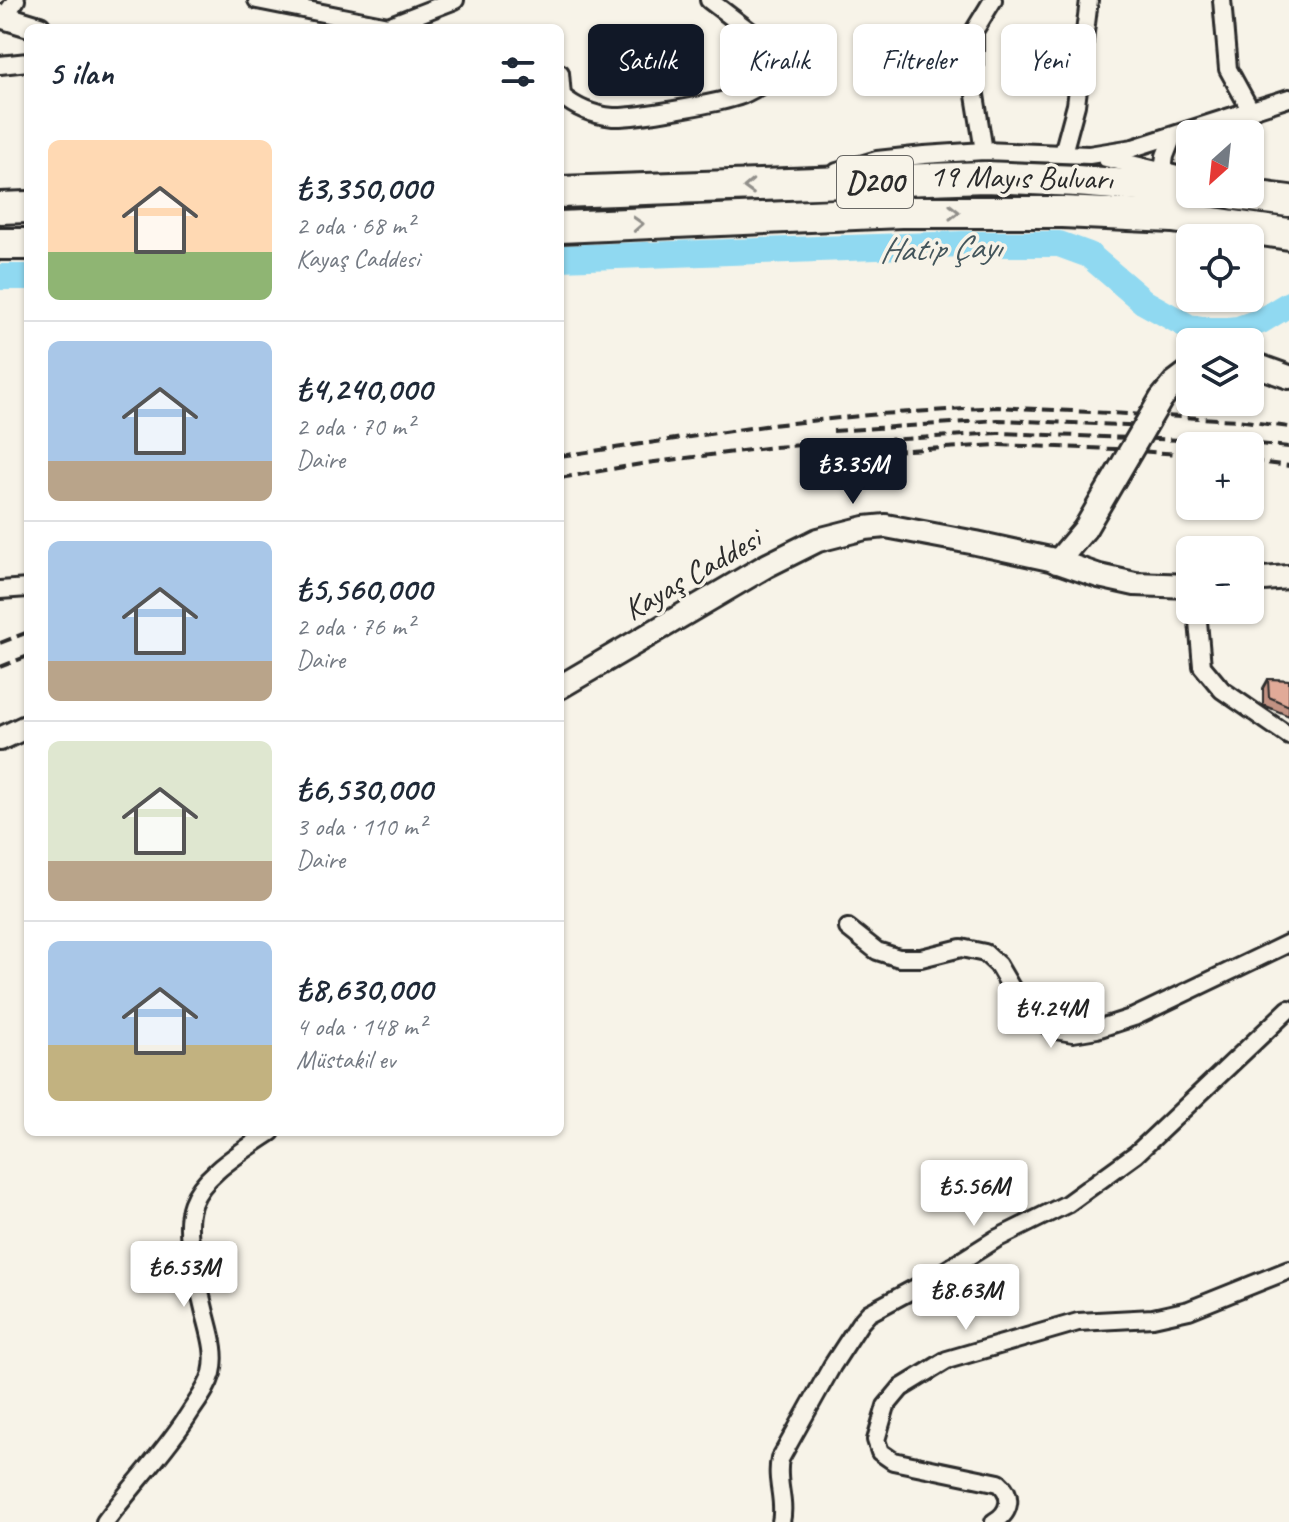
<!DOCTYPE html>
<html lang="tr">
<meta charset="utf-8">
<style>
:root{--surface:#fff;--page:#f2f2f3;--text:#1f2937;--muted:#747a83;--line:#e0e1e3;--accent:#111827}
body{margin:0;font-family:Caveat,sans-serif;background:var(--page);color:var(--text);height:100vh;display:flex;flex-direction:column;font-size:30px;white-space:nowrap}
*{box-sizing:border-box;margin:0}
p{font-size:26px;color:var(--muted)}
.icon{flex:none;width:44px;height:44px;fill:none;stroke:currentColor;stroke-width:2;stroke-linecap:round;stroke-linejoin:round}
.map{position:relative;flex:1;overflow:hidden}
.details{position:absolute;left:24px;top:24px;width:540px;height:1112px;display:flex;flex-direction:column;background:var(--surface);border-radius:12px;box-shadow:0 2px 6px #0004}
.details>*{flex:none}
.guide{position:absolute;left:588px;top:24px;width:580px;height:72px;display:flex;gap:16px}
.needle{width:52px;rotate:207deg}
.tools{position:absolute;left:1176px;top:120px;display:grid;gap:16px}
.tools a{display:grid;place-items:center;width:88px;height:88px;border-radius:12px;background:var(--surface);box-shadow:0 2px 6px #0004;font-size:40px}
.price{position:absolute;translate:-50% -68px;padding:0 18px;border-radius:8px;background:#fff;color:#222;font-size:26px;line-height:52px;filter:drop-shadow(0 2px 4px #0008)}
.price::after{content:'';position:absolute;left:50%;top:48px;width:24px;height:18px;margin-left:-12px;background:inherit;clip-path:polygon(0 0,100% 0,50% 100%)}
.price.current{background:var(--accent);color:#fff}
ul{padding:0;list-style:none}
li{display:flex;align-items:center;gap:24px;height:200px;padding:0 24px}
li+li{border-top:2px solid var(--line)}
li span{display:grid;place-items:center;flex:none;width:224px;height:160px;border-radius:12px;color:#555}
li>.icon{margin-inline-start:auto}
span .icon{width:96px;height:96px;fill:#fffc;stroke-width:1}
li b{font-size:34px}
h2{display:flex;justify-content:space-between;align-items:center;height:96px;padding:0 24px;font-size:34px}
.tag{padding:0 28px;border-radius:12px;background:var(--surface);box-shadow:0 2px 6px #0004;font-size:28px;line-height:72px}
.tag.current{background:var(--accent);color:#fff}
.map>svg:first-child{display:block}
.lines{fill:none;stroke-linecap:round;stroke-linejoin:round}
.river{stroke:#90d9f1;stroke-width:26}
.street-casing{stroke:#2b2b2b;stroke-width:22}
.secondary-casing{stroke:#2b2b2b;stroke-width:28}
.highway-casing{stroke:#2b2b2b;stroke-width:36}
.street{stroke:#f7f3e8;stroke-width:16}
.secondary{stroke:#f7f3e8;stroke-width:22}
.highway{stroke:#f7f3e8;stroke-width:30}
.rail{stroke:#2b2b2b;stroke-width:4;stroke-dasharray:12 6;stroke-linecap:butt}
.secondary-bridge-casing{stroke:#2b2b2b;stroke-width:28;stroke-linecap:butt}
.secondary-bridge{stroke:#f7f3e8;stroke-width:22}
.wall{fill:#c29283;stroke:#2b2b2b;stroke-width:2}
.building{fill:#e1aa98;stroke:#2b2b2b;stroke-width:2}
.oneway{stroke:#918f8a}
.labels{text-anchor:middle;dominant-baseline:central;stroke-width:7;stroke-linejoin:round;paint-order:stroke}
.shield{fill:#f7f3e8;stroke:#686764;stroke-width:2}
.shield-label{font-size:30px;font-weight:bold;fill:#2b2b2b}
.street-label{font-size:32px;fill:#2b2b2b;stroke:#f7f3e8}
.water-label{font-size:34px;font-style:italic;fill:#44565c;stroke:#f7f3e8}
</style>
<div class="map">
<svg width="1289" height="1522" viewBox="0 0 1289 1522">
<rect width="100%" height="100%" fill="#f7f3e8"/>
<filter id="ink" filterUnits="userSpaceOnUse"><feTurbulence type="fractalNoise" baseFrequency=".0125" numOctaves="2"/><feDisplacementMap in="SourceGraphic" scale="16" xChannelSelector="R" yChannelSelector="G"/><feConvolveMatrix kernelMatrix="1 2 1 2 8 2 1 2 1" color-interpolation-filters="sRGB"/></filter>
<g filter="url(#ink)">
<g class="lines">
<!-- river -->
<g class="river">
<polyline points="560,258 963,244 1059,244 1089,255 1144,302 1189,327 1217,331 1238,329 1261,321 1289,304"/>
<polyline points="0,277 28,277"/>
</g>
<defs>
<g id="street">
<polyline points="257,0 388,26 455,0"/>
<polyline points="1222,0 1228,69 1251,111"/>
<polyline points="4,17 16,0"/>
<polyline points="0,65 28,62"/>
<path d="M560 73 562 96C576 108 593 115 613 117 635 118 721 103 742 95 755 89 768 81 780 74L772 48 709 0"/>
<polyline points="984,151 974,89 974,31 993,0"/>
<polyline points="1063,153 1076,105 1089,0"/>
<polyline points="1106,158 1190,178"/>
<polyline points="1163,170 1165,156 1173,136"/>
<polyline points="837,172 877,160 924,155 984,151 1089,155 1133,148 1289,98"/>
<polyline points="0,590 28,588"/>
<polyline points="1197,610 1202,666 1222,690 1289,736"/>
<polyline points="848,928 877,951 899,958 921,958 961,948 985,953 998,965 1019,1001 1036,1018 1055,1030 1073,1033 1097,1029 1134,1017 1289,943"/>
<path d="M105 1522C133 1484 166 1451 191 1411 199 1399 208 1387 212 1373 217 1353 210 1333 205 1313 179 1204 174 1195 271 1132"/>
<path d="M781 1522C786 1500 775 1481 780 1459L832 1366 860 1323 869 1313 934 1278 996 1239 1067 1204 1136 1154 1289 1009"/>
<path d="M994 1522C1011 1512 1013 1495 999 1483L893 1461 880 1452 876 1440 886 1406 901 1388 947 1360 1078 1322 1153 1318 1189 1310 1289 1270"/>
</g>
<g id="secondary">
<polyline points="0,16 39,28"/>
<polyline points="1250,363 1289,377"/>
<polyline points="1057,562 1085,529"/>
<polyline points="1250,580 1289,577"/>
<polyline points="560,687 766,566 818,540 865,528 886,526 976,543 1050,559 1099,576 1135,584 1190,586"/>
<polyline points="0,739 28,726"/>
</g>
<g id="highway">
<polyline points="560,192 985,177 1077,181 1190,190"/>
<polyline points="1235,194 1289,201"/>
<polyline points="0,208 28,207"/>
<polyline points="560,227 901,212 1062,212 1173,217 1289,234"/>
<polyline points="0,244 28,244"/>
</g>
</defs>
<!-- street casing -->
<use href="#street" class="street-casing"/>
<!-- secondary casing -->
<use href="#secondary" class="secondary-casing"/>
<!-- highway casing -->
<use href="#highway" class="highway-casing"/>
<!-- street -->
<use href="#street" class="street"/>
<!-- secondary -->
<use href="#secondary" class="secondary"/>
<!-- highway -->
<use href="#highway" class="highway"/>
<!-- rail -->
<g class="rail">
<polyline points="833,431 998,420 1149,426"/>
<polyline points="837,454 998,445 1115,449 1190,455"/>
<polyline points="560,456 771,425 879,414 998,407 1237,420 1289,427"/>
<polyline points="1250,461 1289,466"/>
<polyline points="560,478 647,463 773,447 998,433 1237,442 1289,447"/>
<polyline points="0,643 28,632"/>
<polyline points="0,667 28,656"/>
</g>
<defs>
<polyline id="secondary-bridge" points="1085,529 1161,399 1174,383 1190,371"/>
</defs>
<!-- secondary-bridge casing -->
<use href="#secondary-bridge" class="secondary-bridge-casing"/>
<!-- secondary-bridge -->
<use href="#secondary-bridge" class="secondary-bridge"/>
</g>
<!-- wall -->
<polygon class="wall" points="1268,679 1289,680 1289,716 1263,705 1263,688"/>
<!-- building -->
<polygon class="building" points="1268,679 1289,680 1289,706 1269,697"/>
<!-- one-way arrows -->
<defs><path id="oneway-chevron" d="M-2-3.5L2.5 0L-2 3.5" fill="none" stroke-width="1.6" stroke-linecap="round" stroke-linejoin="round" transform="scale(2)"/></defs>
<g class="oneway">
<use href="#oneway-chevron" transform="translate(749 187) rotate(178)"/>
<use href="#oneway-chevron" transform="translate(954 212)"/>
<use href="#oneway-chevron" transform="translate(638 224) rotate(-3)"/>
</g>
</g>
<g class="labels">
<!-- shield labels -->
<rect class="shield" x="837" y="156" width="76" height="52" rx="6"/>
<g class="shield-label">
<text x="875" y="182">D200</text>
</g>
<!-- street labels -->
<g class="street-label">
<text transform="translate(1021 177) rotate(1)">19 Mayıs Bulvarı</text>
<text transform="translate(692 574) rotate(-30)">Kayaş Caddesi</text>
</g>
<!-- water labels -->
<g class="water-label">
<text transform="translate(940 248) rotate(-2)">Hatip Çayı</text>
</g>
</g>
</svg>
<div class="tools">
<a><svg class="needle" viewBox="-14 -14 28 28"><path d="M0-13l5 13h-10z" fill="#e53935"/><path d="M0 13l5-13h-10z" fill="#747a83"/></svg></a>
<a><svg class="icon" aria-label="locate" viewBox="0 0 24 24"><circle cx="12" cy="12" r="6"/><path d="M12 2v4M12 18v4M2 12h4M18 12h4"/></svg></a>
<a><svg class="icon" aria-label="layers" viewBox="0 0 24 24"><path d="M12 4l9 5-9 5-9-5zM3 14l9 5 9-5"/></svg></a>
<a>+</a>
<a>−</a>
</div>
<b class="price current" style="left:853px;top:506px">₺3.35M</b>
<b class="price" style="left:1051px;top:1050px">₺4.24M</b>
<b class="price" style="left:974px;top:1228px">₺5.56M</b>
<b class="price" style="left:184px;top:1309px">₺6.53M</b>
<b class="price" style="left:966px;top:1332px">₺8.63M</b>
<div class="guide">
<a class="tag current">Satılık</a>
<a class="tag">Kiralık</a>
<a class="tag">Filtreler</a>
<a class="tag">Yeni</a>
</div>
<section class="details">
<h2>5 ilan<svg class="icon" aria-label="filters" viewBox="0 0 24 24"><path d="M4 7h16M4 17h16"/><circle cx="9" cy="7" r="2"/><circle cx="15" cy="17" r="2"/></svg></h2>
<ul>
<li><span style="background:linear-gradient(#ffd9b3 70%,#8fb573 0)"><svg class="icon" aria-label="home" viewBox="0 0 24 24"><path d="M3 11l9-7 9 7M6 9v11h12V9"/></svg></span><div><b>₺3,350,000</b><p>2 oda · 68 m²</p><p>Kayaş Caddesi</p></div></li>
<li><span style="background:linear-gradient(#a9c7e8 75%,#b9a48a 0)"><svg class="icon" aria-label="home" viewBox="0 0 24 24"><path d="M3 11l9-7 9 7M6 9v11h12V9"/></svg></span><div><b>₺4,240,000</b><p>2 oda · 70 m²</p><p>Daire</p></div></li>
<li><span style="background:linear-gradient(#a9c7e8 75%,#b9a48a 0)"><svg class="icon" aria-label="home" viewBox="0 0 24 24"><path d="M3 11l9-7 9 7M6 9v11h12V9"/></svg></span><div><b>₺5,560,000</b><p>2 oda · 76 m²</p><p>Daire</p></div></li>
<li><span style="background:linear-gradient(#dfe7d0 75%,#b9a48a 0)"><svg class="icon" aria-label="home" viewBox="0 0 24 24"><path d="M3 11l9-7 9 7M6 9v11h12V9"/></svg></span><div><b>₺6,530,000</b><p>3 oda · 110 m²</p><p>Daire</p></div></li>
<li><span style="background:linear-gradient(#a9c7e8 65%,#c2b280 0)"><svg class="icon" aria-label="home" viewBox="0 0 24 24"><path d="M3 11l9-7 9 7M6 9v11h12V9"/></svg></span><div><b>₺8,630,000</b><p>4 oda · 148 m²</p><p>Müstakil ev</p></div></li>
</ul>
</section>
</div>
